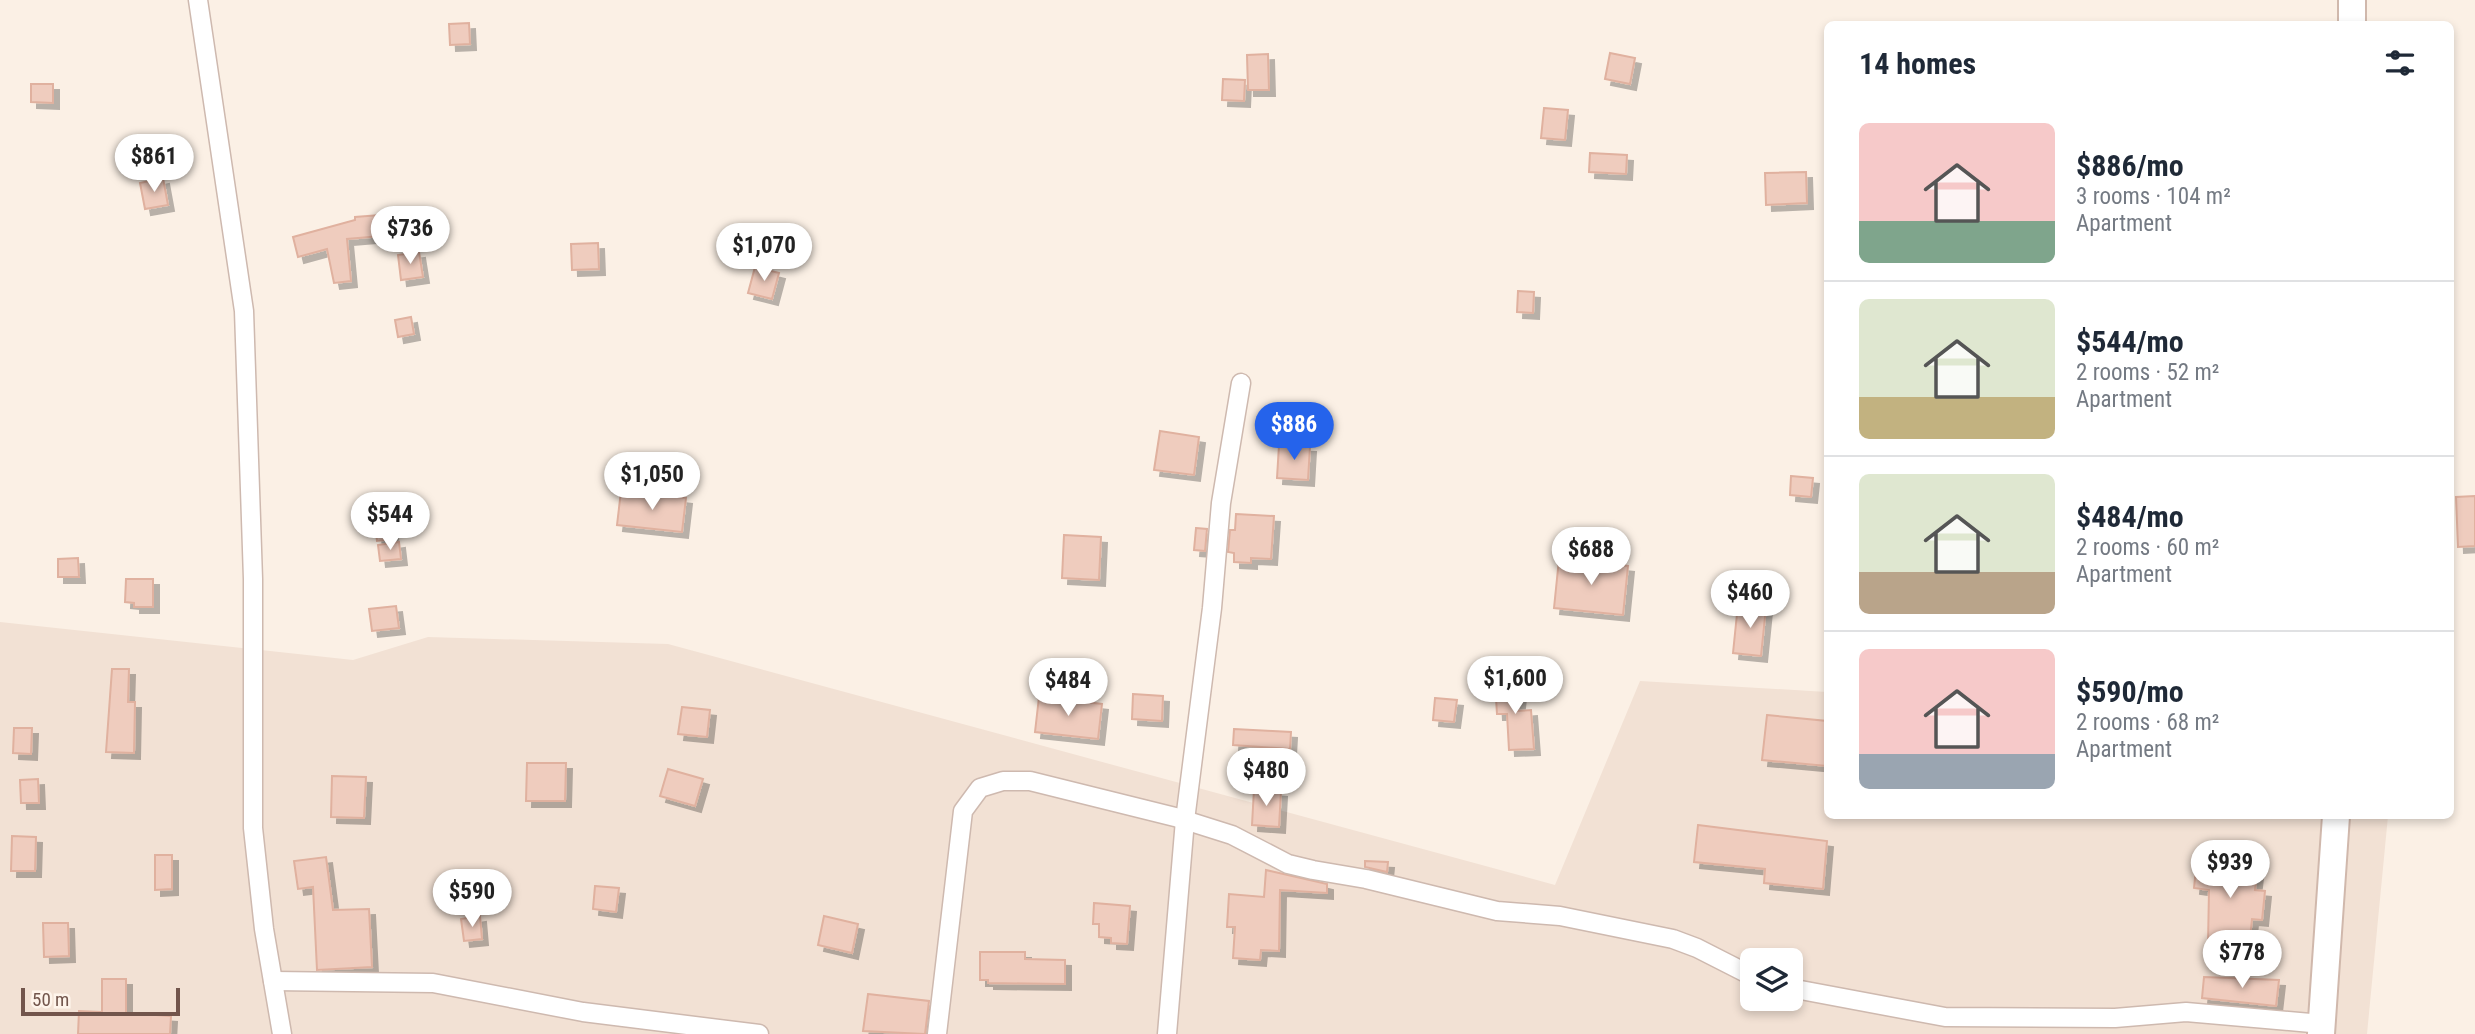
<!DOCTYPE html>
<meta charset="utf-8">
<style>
:root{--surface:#fff;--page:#f2f2f3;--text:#1f2937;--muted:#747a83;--line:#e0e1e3;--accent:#2563eb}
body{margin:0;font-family:"Roboto Condensed",sans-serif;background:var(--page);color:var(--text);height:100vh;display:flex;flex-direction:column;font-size:26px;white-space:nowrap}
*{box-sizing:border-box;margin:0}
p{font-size:23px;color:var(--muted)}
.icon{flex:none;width:38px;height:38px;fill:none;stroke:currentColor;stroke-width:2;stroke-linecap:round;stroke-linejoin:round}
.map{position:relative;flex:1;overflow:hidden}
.sheet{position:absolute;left:1824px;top:21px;width:630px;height:798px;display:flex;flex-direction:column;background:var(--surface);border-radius:10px;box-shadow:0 4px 10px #0003}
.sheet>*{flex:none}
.tools{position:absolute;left:1740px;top:948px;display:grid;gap:14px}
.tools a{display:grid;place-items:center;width:63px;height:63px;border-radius:10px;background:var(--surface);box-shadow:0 4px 10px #0003;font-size:35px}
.scale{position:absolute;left:21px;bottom:18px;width:159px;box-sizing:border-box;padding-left:7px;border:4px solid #72554c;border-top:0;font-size:19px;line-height:24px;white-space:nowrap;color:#72554c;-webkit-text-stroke:5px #fef4eb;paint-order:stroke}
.price{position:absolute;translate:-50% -60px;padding:0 16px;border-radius:24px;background:#fff;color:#222;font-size:23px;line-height:46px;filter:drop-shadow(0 2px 4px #0008)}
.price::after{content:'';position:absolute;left:50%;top:42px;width:21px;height:16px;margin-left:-10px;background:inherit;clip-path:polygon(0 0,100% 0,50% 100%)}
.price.current{background:var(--accent);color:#fff}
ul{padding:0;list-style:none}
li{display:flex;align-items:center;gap:21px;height:175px;padding:0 35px}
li+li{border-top:2px solid var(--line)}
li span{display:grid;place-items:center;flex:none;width:196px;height:140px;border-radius:10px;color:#555}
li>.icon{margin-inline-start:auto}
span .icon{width:84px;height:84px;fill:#fffc;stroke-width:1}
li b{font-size:30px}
h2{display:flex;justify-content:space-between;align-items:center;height:84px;padding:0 35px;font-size:30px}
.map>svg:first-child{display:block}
.residential{fill:#f2e1d4;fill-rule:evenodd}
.building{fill:#efccbe;stroke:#e0b19f;stroke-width:2;filter:url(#shadow)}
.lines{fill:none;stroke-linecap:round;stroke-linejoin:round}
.street-casing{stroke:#ceb9af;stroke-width:21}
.secondary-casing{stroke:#d0b8ac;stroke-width:30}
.street{stroke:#fff;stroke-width:18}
.secondary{stroke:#fff;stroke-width:26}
</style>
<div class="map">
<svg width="2475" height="1034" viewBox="0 0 2475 1034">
<defs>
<filter id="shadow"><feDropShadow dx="6" dy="6" stdDeviation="0" flood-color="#0004"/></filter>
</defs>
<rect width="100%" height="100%" fill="#fbf0e5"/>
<!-- residential -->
<path class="residential" d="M0 622 353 660 428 637 668 644 1555 885 1640 681 1827 692V816H2388L2367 1034H0ZM1752 961H1790V999H1752Z"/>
<!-- building -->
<g class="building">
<polygon points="469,23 470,44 450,45 449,24"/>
<polygon points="1610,53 1635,58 1630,84 1605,79"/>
<polygon points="1268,54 1269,90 1248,90 1247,55"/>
<polygon points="1223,79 1245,80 1244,101 1222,100"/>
<polygon points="31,84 53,84 53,103 31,102"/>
<polygon points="1544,108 1568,110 1565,140 1541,138"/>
<polygon points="1590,153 1627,155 1626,174 1589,172"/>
<polygon points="1806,172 1807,203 1766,205 1765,173"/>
<polygon points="163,178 168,205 145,209 140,183"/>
<polygon points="380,215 382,236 347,239 351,281 334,283 327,249 298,257 293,237 355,220 355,217"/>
<polygon points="598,243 599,269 572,270 571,244"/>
<polygon points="419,252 423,277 401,280 398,255"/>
<polygon points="755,267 779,273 772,299 748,293"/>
<polygon points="1518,291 1534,292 1533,313 1517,312"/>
<polygon points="411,317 414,334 398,337 395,320"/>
<polygon points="1160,431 1199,437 1194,475 1154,470"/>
<polygon points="1279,445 1310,446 1308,480 1277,478"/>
<polygon points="1791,476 1813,478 1811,497 1790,495"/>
<polygon points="621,491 686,498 682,532 617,525"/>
<polygon points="2475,496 2475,546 2458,547 2456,497"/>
<polygon points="1236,514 1274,516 1271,559 1251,558 1251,563 1234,562 1234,553 1228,552 1230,530 1235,530"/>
<polygon points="390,519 393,539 377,541 374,520"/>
<polygon points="1196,528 1207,529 1205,551 1194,550"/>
<polygon points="1064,535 1101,537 1099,580 1062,578"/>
<polygon points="399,542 401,559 380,561 378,545"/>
<polygon points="78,558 79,577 58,577 58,559"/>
<polygon points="1559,559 1628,566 1623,615 1554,608"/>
<polygon points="126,579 153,579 153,607 134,607 134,603 125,602"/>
<polygon points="1738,604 1766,607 1761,656 1733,653"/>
<polygon points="396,606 399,628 372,631 369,609"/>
<polygon points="112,669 129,669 128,702 135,702 134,753 106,752"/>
<polygon points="1495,682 1521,684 1518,711 1531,710 1534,749 1509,750 1507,714 1497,714"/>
<polygon points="1133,694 1163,696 1162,721 1132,719"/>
<polygon points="1039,697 1102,704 1098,739 1035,732"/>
<polygon points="1435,698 1457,700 1454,722 1433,720"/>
<polygon points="682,707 710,710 707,737 678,734"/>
<polygon points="1767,715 1827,721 1827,766 1762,760"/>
<polygon points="14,728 32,728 31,754 13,753"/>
<polygon points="1234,729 1291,732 1290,749 1233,745"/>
<polygon points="527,763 566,763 565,801 526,801"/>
<polygon points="668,769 703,779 695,806 660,796"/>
<polygon points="332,776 366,777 364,818 331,817"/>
<polygon points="38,779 39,803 21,803 20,780"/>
<polygon points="1254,789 1281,791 1279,827 1252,825"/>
<polygon points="1698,825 1827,841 1823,889 1764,883 1765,869 1694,862"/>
<polygon points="12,836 36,837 35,871 11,871"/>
<polygon points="155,855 172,855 172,889 155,890"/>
<polygon points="326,857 333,910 369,909 372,967 317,970 313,887 298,889 294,861"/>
<polygon points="2197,858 2258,864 2255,890 2265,891 2262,920 2252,919 2249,948 2208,944 2209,890 2194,888"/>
<polygon points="1365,861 1388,862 1387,872 1365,867"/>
<polygon points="1266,870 1327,884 1327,893 1280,890 1279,951 1261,950 1260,960 1233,958 1235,927 1227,927 1229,894 1264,897"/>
<polygon points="595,886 619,888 616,912 593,909"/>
<polygon points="1094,903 1130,906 1127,944 1111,943 1111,938 1099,937 1099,924 1093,924"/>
<polygon points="480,916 482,939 464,941 461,919"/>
<polygon points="824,916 858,924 852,953 818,945"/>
<polygon points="43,923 68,923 69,956 44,957"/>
<polygon points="980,952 1025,952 1025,959 1065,960 1065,984 988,983 988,980 980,980"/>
<polygon points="2204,977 2279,980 2276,1006 2202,998"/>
<polygon points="102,979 126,979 126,1013 171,1016 170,1034 78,1034 79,1011 102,1012"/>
<polygon points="868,994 929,1001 925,1034 863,1031"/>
</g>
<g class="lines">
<defs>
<g id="street">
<polyline points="198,0 244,311 253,579 253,828 264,929 282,1034"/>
<polyline points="273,981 433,983 583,1012 759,1034"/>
<polyline points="1790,988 1945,1017 2115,1018 2186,1012 2322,1024"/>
<polyline points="937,1034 963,811 980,788 1003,781 1030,781 1175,817 1232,835 1288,864 1313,870 1366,879 1497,911 1560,916 1673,939 1697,948 1752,976"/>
<polyline points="1167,1034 1185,820 1212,608 1221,503 1241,383"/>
</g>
<g id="secondary">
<polyline points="2352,0 2352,24"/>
<polyline points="2321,1034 2336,816"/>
</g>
</defs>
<!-- street casing -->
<use href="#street" class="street-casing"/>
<!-- secondary casing -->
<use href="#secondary" class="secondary-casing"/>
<!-- street -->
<use href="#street" class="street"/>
<!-- secondary -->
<use href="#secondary" class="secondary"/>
</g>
</svg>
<div class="tools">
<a><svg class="icon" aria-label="layers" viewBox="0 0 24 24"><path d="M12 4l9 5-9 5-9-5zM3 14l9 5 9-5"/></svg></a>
</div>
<div class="scale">50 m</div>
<b class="price" style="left:154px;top:194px">$861</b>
<b class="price" style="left:410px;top:266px">$736</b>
<b class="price" style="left:764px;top:283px">$1,070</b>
<b class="price current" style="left:1294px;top:462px">$886</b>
<b class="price" style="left:652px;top:512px">$1,050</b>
<b class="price" style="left:390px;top:552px">$544</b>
<b class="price" style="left:1591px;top:587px">$688</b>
<b class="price" style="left:1750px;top:630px">$460</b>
<b class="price" style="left:1515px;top:716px">$1,600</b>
<b class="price" style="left:1068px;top:718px">$484</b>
<b class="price" style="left:1266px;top:808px">$480</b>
<b class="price" style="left:2230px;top:900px">$939</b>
<b class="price" style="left:472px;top:929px">$590</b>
<b class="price" style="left:2242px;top:990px">$778</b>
<section class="sheet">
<h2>14 homes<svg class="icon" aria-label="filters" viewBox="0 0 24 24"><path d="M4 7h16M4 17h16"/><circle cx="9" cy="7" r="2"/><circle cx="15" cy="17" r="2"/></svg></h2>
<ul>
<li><span style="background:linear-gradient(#f6c9c9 70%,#7fa58c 0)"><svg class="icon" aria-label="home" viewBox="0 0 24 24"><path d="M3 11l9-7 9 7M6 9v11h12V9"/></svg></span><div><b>$886/mo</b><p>3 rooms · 104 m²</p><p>Apartment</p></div></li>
<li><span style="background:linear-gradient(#dfe7d0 70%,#c2b280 0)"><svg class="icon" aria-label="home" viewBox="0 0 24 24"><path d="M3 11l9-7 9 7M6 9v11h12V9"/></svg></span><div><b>$544/mo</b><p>2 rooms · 52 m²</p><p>Apartment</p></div></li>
<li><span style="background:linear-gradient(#dfe7d0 70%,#b9a48a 0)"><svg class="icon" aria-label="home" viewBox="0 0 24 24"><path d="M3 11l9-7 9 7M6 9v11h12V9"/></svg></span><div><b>$484/mo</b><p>2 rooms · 60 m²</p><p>Apartment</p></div></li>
<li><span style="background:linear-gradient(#f6c9c9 75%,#9aa5b1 0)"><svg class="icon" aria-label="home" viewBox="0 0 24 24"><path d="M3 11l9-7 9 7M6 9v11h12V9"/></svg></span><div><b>$590/mo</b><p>2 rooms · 68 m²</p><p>Apartment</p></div></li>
</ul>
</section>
</div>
